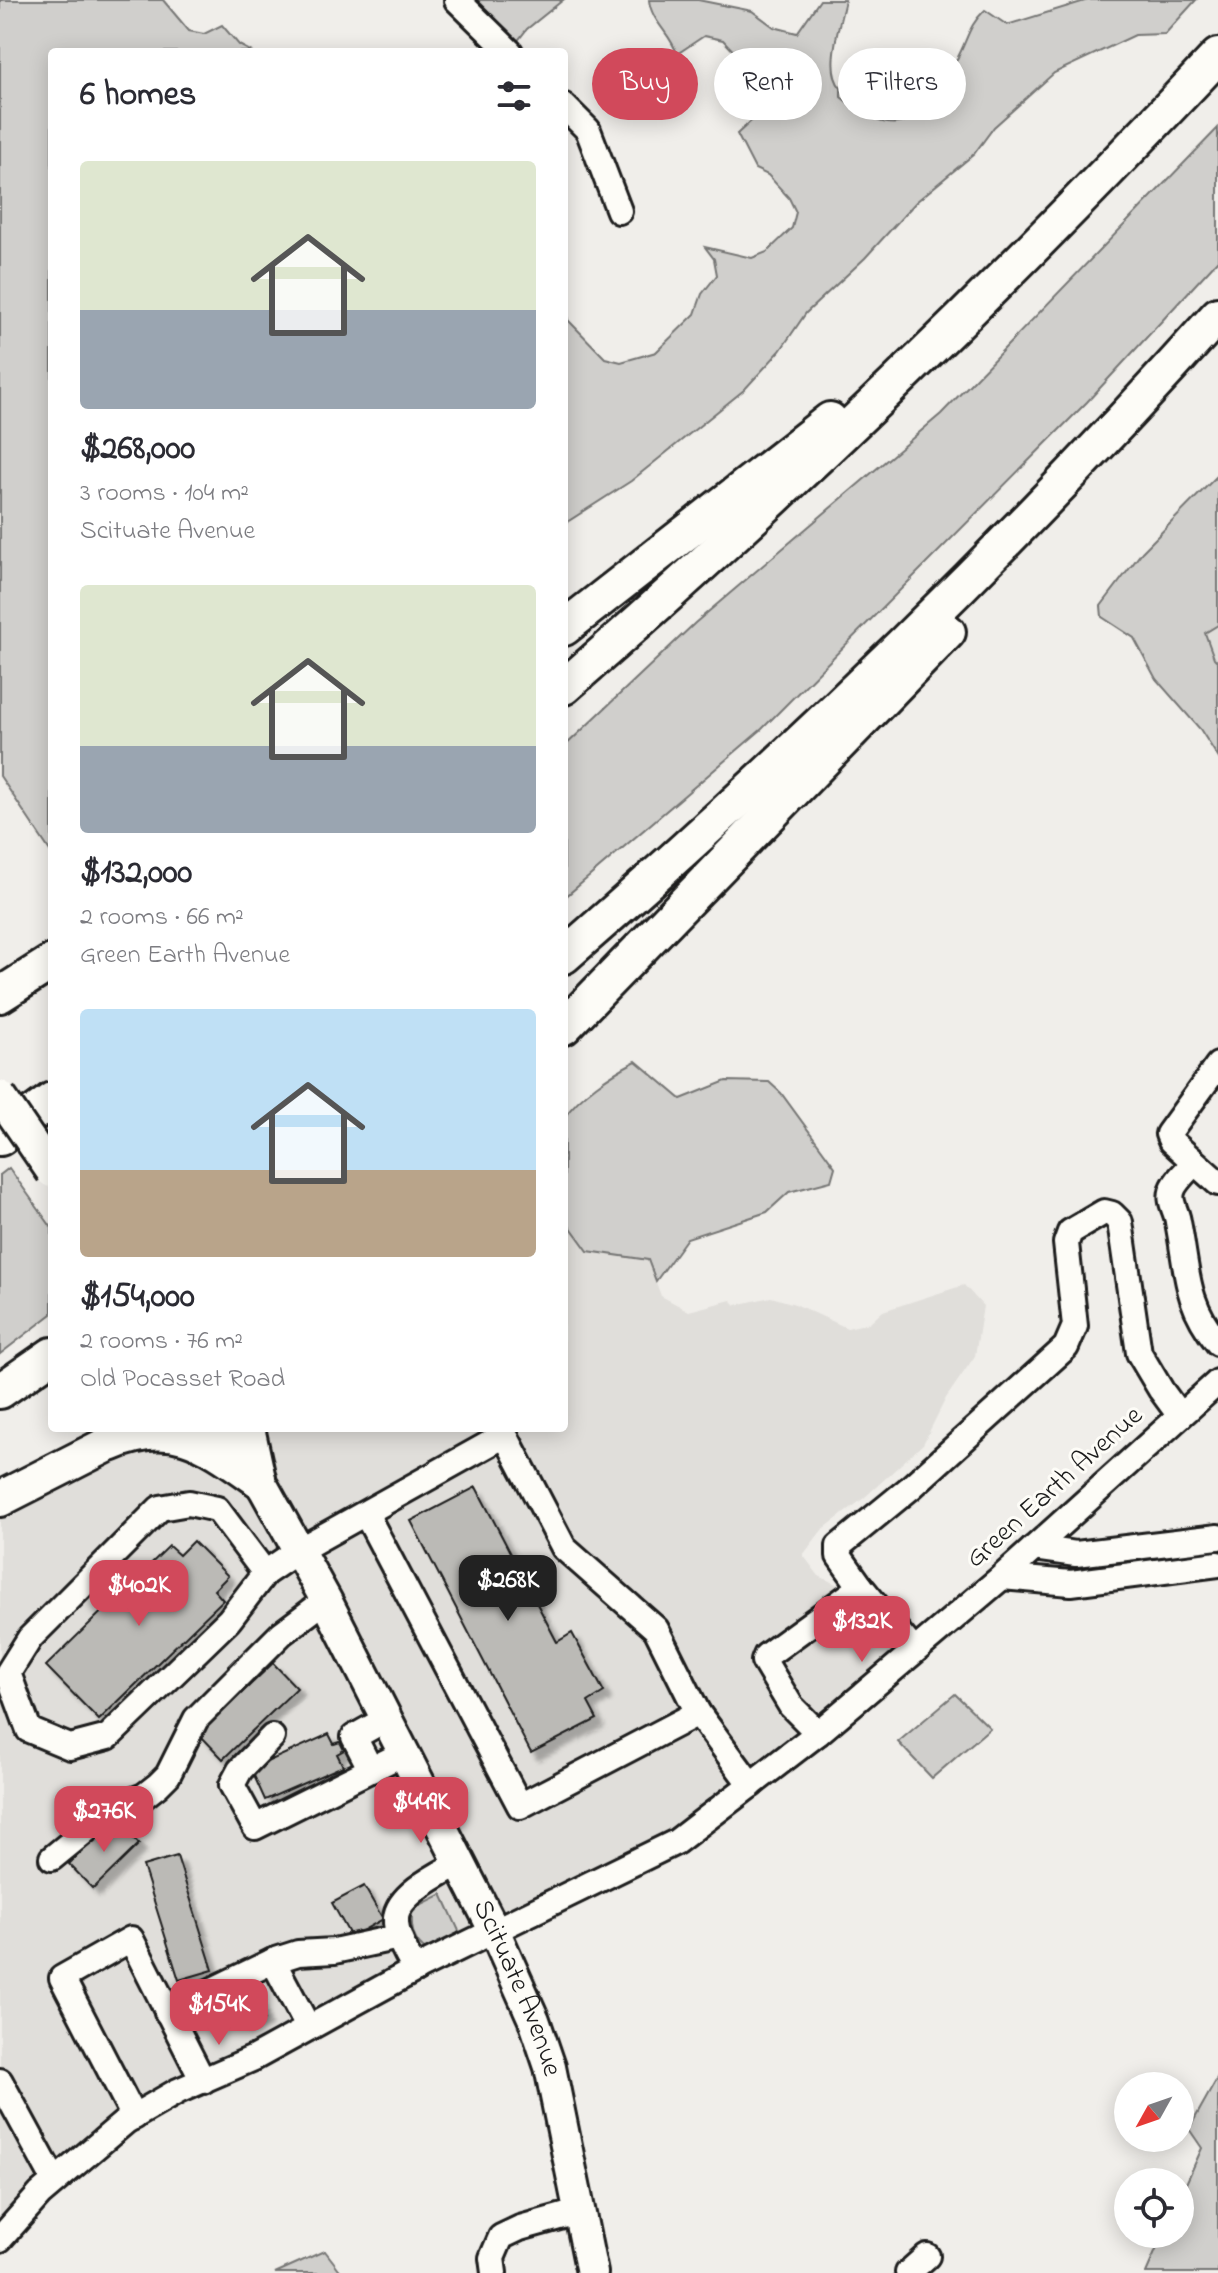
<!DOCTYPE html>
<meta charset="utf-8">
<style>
:root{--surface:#fff;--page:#f2f2f3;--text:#2b2b33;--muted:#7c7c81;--accent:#d1495b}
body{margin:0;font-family:"Indie Flower",sans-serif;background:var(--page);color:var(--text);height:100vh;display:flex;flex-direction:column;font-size:30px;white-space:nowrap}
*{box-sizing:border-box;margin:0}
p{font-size:26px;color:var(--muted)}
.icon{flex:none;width:44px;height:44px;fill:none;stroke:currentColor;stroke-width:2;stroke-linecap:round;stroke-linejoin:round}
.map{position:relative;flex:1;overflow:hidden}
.drawer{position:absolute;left:48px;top:48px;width:520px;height:1384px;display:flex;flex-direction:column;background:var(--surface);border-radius:8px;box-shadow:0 4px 20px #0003}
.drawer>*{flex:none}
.top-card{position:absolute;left:592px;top:48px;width:506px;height:72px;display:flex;gap:16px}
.needle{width:52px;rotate:230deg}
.tools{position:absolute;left:1114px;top:2072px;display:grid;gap:16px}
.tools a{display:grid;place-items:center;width:80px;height:80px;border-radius:50%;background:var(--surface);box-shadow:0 4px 20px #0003;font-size:40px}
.price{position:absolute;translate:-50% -68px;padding:0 18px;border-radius:16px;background:var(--accent);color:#fff;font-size:26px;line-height:52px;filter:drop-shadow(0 2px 4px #0008)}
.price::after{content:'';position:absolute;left:50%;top:48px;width:24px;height:18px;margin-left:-12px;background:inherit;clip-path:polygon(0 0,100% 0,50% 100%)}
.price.current{background:#222;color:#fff}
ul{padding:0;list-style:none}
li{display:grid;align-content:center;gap:16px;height:424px;padding:0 32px}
li span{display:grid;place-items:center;height:248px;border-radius:8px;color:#555}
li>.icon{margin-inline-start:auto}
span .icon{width:144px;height:144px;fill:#fffc;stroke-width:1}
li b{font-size:34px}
h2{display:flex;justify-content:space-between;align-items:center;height:96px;padding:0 32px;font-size:34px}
.tag{padding:0 28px;border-radius:36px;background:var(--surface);box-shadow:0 4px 20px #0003;font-size:28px;line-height:72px}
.tag.current{background:var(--accent);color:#fff}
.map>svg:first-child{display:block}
.built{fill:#e0deda}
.green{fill:#d0cfcc;stroke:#767674;stroke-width:2}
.building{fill:#bbbab6;stroke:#1c1c1c;stroke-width:2;filter:url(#shadow)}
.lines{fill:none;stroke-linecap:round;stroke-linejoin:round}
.minor-casing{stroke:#1c1c1c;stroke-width:30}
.major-casing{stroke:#1c1c1c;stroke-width:36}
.highway-casing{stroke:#1c1c1c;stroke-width:40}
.minor{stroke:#fdfcf7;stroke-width:24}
.major{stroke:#fdfcf7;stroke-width:30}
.highway{stroke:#fdfcf7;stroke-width:34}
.major-bridge-casing{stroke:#1c1c1c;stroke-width:36;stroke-linecap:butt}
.major-bridge{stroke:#fdfcf7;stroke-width:30}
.labels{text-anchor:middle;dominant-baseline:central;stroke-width:6;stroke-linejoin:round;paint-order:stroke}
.street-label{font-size:28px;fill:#1c1c1c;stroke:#fdfcf7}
</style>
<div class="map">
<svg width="1218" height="2273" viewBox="0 0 1218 2273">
<defs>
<filter id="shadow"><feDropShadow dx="7" dy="7" stdDeviation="2" flood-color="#0004"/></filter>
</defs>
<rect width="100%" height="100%" fill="#f0eeea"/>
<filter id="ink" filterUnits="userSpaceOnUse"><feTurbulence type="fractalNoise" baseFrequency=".0125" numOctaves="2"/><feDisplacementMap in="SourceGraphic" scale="16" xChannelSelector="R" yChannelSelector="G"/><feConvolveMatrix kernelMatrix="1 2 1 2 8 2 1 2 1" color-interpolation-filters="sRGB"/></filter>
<g filter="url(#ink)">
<!-- built -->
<g class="built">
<polygon points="1218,625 1218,662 1214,658 1205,633"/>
<polygon points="564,1218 589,1251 648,1260 661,1296 689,1311 731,1300 736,1305 771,1297 795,1304 847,1328 870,1323 883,1311 964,1285 983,1306 975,1356 946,1398 923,1444 864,1498 822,1530 803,1555 819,1576 840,1586 908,1652 689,1818 400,1975 183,2088 0,2238 0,1498 138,1428 564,1428"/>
</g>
<!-- green -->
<g class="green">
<polygon points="0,0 163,0 189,31 204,34 222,25 239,45 252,52 52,52 52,854 0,776"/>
<polygon points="457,0 563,0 527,29 509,52"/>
<path d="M649 0H698L752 11 774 27 797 33 820 0H845C840 24 824 70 841 88V97C857 111 892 136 912 116 916 112 919 105 923 100 935 86 949 75 958 57 968 38 969 25 985 10L1007 25 1088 0H1196L1165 34 1135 35 1054 73 994 127 974 154 916 202 865 258 806 313 780 351 744 390 631 481 564 524V277L567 275 570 289 564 303 568 320 605 358 621 362 656 352 695 314 702 294 717 275 714 259 705 247 752 258 767 252 792 228 796 212 789 198 768 175 755 169 737 134 761 112 765 96 756 75 723 40 704 36 677 54C671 34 651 21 649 0Z"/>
<polygon points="1218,128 1218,260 1087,402 762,729 564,898 564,747 695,623 941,414"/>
<polygon points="1218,475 1218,625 1205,633 1214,658 1218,662 1218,757 1200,729 1156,679 1134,638 1102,617 1101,606 1142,552"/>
<path d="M636 1061 681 1099 726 1081 769 1082 781 1093 835 1167 831 1181 789 1192 767 1212 687 1238 656 1281 648 1260 588 1251 564 1218V1118C579 1095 611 1074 636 1061Z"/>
<polygon points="9,1168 52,1228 52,1314 0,1354 0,1175"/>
<polygon points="955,1694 990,1728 932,1778 898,1742"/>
<path d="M442 1894 459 1931 454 1940 427 1951C413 1942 411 1929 412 1913L420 1905Z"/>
<polygon points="1218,2077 1218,2273 1146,2273 1163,2234 1180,2234 1180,2197 1202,2148 1189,2129"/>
<polygon points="325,2251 342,2273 275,2273 324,2251"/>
</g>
<!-- building -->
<g class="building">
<polygon points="476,1487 557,1642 572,1633 604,1692 588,1702 597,1719 531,1753 411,1521"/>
<polygon points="193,1541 228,1576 214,1590 223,1600 99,1720 46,1666 169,1546 179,1555"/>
<polygon points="273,1663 297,1688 223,1759 199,1734"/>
<polygon points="329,1734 334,1744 340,1742 344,1750 337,1754 343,1766 265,1800 251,1769"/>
<polygon points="115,1819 139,1844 93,1889 69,1864"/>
<polygon points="177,1856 213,1970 179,1980 143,1866"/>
<polygon points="364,1886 383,1919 351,1937 332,1903"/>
<polygon points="253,1985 264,2019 242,2026 231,1993"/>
</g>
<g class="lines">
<defs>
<g id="minor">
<polyline points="457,0 510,52"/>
<polyline points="564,106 588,130 619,211"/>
<polyline points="1218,1065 1168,1134 1171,1141 1218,1183"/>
<path d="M1194 1163C1187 1171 1174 1182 1172 1192 1169 1202 1177 1212 1178 1222 1188 1271 1184 1301 1218 1343"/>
<polyline points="366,1514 520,1806 698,1713 751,1785"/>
<polyline points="1034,1548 1076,1554 1218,1537"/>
<polyline points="265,1573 217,1509 189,1503 160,1508 30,1638 8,1673 29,1730 70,1747 108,1737 229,1620 265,1573 299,1550 505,1435 564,1548 656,1629 698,1713"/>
<polyline points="1002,1577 1071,1583 1218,1564"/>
<polyline points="861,1587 839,1556 839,1546 910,1488 1066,1347 1075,1326 1066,1243 1070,1232 1104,1212 1112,1214 1120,1222 1139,1353 1161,1390 1180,1416"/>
<polyline points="818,1733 791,1706 764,1661 766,1656 861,1587 914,1651"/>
<polyline points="272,1737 240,1770 232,1785 255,1827 404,1753"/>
<polyline points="371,1770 354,1737 386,1719"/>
<polyline points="52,1858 112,1809 144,1796 158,1785 168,1775 196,1719 282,1633 326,1600"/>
<polyline points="273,1961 298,1953 334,1951 399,1937"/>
<path d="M415 1970C407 1954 395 1936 396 1918 398 1893 442 1873 461 1862"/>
<polyline points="167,2012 273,1961 308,2027"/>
<polyline points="0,2081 54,2180"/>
<polyline points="134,2117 62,1978 131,1939 203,2081"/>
<polyline points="0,2239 40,2194 126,2121 178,2091 254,2058 420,1967 676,1842 818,1733 1002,1577 1218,1382"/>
<polyline points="494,2273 492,2258 501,2237 520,2228 581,2211"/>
<polyline points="908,2273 927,2256"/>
</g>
<g id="major">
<path id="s1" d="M226 1428 265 1490 326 1600 494 1930 534 2020 550 2067 592 2273"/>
</g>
<g id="highway">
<polyline points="564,628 830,420"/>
<path d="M564 687C793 488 1010 277 1218 56"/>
<path d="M564 956C795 755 1014 543 1218 315"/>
<polyline points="0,995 52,962"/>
<polyline points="564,1027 948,632"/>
<polyline points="0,1138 52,1100"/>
<polyline points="0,1391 52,1355"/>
<polyline points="247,1428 258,1479"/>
<path d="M110 1444C173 1416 207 1443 258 1479"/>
<polyline points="0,1499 128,1434"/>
</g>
</defs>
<!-- minor casing -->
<use href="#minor" class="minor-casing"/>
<!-- major casing -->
<use href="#major" class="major-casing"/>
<!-- highway casing -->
<use href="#highway" class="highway-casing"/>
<!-- minor -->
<use href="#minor" class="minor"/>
<!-- major -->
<use href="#major" class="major"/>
<!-- highway -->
<use href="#highway" class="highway"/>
<defs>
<polyline id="major-bridge" points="0,1096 52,1172"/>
</defs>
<!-- major-bridge casing -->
<use href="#major-bridge" class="major-bridge-casing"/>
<!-- major-bridge -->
<use href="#major-bridge" class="major-bridge"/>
</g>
</g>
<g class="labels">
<!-- street labels -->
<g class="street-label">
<text transform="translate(1055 1488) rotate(-42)">Green Earth Avenue</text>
<text stroke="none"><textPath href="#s1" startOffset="632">Scituate Avenue</textPath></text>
</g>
</g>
</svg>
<div class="tools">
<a><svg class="needle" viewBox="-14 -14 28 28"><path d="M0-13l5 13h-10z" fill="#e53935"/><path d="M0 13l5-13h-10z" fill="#7c7c81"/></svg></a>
<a><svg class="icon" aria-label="locate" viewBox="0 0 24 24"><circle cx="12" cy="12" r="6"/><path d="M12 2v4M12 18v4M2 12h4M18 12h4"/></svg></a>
</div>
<b class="price current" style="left:508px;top:1623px">$268K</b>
<b class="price" style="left:139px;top:1628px">$402K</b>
<b class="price" style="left:862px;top:1664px">$132K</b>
<b class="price" style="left:421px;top:1845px">$449K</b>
<b class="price" style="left:104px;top:1854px">$276K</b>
<b class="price" style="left:219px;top:2047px">$154K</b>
<div class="top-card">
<a class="tag current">Buy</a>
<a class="tag">Rent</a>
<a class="tag">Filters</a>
</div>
<section class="drawer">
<h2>6 homes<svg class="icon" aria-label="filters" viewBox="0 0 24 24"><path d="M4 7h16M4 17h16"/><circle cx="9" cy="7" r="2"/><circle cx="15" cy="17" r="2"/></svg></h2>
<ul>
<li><span style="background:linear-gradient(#dfe7d0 60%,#9aa5b1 0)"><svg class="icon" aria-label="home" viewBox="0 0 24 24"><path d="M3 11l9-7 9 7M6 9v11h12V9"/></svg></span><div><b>$268,000</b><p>3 rooms · 104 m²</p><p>Scituate Avenue</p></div></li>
<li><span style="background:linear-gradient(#dfe7d0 65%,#9aa5b1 0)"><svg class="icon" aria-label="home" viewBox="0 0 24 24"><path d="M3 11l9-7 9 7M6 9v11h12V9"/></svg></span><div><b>$132,000</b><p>2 rooms · 66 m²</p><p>Green Earth Avenue</p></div></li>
<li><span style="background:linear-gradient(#bfe0f5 65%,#b9a48a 0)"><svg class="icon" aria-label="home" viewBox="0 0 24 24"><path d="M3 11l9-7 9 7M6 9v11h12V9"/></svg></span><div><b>$154,000</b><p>2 rooms · 76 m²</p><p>Old Pocasset Road</p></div></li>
</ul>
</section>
</div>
